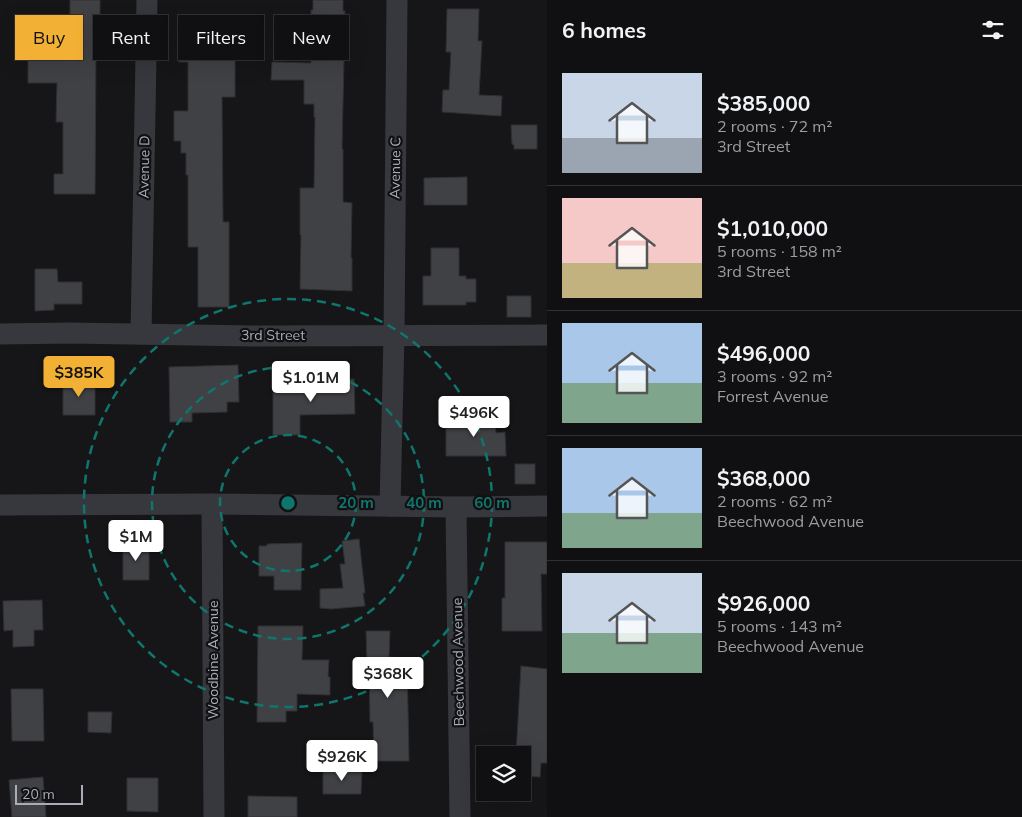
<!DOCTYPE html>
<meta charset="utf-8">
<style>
:root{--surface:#101012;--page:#19191b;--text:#f1f3f6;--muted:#9c9d9f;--line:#303032;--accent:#f2b134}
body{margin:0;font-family:Mulish,sans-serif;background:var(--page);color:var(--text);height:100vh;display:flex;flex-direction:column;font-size:19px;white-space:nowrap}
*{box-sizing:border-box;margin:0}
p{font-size:16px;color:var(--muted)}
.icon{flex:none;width:28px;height:28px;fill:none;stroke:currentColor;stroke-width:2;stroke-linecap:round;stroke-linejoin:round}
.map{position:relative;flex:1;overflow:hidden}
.drawer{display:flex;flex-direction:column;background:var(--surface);width:475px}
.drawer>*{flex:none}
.banner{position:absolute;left:15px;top:15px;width:456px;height:45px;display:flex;gap:10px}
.buttons{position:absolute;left:476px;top:746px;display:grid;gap:10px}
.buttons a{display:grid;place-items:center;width:55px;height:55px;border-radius:0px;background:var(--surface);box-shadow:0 5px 20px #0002,0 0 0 1px var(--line);font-size:25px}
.scale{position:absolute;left:15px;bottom:12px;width:68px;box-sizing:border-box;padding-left:5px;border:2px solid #a8adb8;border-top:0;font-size:14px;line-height:18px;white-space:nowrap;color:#a8adb8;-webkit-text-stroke:4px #111113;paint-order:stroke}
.price{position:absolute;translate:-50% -42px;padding:0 11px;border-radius:5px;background:#fff;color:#222;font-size:16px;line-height:32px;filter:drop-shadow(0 1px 2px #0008)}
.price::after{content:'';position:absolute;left:50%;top:30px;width:15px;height:11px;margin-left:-8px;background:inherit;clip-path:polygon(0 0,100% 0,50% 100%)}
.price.on{background:var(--accent);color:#111}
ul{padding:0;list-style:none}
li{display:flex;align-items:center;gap:15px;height:125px;padding:0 15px}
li+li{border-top:1px solid var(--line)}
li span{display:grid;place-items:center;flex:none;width:140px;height:100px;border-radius:0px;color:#555}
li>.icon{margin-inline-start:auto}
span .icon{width:60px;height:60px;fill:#fffc;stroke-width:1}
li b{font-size:21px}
h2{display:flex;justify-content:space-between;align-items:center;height:60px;padding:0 15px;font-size:21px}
.tag{padding:0 18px;border-radius:0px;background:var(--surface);box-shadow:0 5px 20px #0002,0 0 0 1px var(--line);font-size:18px;line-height:45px}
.tag.on{background:var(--accent);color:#111}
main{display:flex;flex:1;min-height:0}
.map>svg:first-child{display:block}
.building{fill:#404145;stroke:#303034}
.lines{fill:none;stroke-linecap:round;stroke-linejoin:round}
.street{stroke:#37383d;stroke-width:21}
.ring{fill:none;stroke:#0f766e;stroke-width:2.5;stroke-dasharray:9 6}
.labels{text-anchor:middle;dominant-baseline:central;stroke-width:4.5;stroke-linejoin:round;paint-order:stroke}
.street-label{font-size:14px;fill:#a8adb8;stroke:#111113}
.centre{fill:#0f766e;stroke:#111113;stroke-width:2.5}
.ring-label{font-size:15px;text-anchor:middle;font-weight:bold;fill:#0f766e;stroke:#111113;stroke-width:4.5;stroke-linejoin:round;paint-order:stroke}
</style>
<main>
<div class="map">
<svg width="547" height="817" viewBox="0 0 547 817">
<rect width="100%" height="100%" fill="#161618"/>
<!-- building -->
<g class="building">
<polygon points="70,0 100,0 100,48 96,48 95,194 54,194 54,174 63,174 63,122 56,122 57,83 28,83 28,46 47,47 47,20 70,21"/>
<polygon points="313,0 343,0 343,11 345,11 342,149 343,149 343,202 352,203 351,258 352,258 352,291 300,289 301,235 300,235 300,188 314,188 315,117 314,117 314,104 304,104 304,80 271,80 272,62 311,63 311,10 313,10"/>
<polygon points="447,9 479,9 478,41 482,41 479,95 502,96 501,116 442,112 443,90 449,90 451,52 446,52"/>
<polygon points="179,33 209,33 209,37 235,37 235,97 222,97 223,222 229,222 229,307 198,307 198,247 188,247 188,175 186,175 186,153 181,153 181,141 174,141 174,111 188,111 188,62 179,62"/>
<polygon points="511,125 537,125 537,149 514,149 514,145 512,144"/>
<polygon points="467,177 467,205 424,205 424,178"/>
<polygon points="431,248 459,248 459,276 466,276 466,279 476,279 476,302 466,302 466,305 423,305 423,276 431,276"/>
<polygon points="35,269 57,269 58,282 82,282 82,304 54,304 54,310 35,311"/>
<rect x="507" y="296" width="24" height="21"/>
<polygon points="238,365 239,402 227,402 227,412 192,413 192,422 170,422 169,367"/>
<polygon points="67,379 91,379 91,387 95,387 95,415 63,415 63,387 67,387"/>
<polygon points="313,379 354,379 355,414 300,415 300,435 273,435 273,392 274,392 274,386 313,386"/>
<polygon points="446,419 495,419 496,433 505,432 506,456 446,456"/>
<rect x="515" y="464" width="20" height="20"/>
<polygon points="359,539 365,593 363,593 365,606 331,609 320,608 320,589 343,588 340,564 345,564 342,541"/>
<polygon points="505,542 547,542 547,574 541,574 542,631 502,631 502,598 505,598"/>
<polygon points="302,543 301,590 274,590 274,576 259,576 259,546 267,546 267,544"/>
<rect x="123" y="544" width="26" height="36"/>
<polygon points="42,600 43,630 34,630 34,646 13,647 13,630 4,631 3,601"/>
<polygon points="258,626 303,626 302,660 329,660 328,677 330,677 330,695 297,694 297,711 286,711 286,722 257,722"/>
<polygon points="366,631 390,631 389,657 407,658 409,761 374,761 373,722 370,722 369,664 367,664"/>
<polygon points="521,666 547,669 547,763 541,763 540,777 522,776 522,755 516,755"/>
<polygon points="11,689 43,689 44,741 12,741"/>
<polygon points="88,712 112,712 111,733 88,732"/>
<polygon points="323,771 362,771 361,794 323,794"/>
<polygon points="43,777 46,817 12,817 9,780"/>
<polygon points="127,778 158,778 158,812 127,811"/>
<polygon points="248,796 297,797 297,817 248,817"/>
</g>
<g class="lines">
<!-- street -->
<g class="street">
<polyline points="0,334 71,333 253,336 547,335"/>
<polyline points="141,334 147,0"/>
<polyline points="212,504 214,817"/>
<polyline points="0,505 212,504 456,507 547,506"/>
<polyline points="390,506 394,335 397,0"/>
<polyline points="456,507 460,817"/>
</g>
</g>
<!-- distance rings -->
<g class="ring">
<circle cx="288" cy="503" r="68"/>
<circle cx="288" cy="503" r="136"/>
<circle cx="288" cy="503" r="204"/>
</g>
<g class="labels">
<!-- street labels -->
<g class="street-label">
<text transform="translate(144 167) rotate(-89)">Avenue D</text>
<text transform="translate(395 168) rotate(-89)">Avenue C</text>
<text x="273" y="335">3rd Street</text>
<text transform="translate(213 660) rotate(-90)">Woodbine Avenue</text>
<text transform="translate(458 662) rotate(-91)">Beechwood Avenue</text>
</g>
</g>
<circle cx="288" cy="503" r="8" class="centre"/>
<g class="ring-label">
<text x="356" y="508">20 m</text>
<text x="424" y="508">40 m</text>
<text x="492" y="508">60 m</text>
</g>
</svg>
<div class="buttons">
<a><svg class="icon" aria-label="layers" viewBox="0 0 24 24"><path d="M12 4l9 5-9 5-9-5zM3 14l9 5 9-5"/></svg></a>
</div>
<div class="scale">20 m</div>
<b class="price on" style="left:79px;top:398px">$385K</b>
<b class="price" style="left:311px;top:403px">$1.01M</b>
<b class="price" style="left:474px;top:438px">$496K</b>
<b class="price" style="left:136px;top:562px">$1M</b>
<b class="price" style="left:388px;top:699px">$368K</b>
<b class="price" style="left:342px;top:782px">$926K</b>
<div class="banner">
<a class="tag on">Buy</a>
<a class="tag">Rent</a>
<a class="tag">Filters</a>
<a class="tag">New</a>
</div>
</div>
<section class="drawer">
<h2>6 homes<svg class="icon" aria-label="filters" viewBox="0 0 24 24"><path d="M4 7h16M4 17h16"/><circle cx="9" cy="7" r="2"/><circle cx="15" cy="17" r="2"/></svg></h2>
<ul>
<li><span style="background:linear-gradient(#c9d6e8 65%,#9aa5b1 0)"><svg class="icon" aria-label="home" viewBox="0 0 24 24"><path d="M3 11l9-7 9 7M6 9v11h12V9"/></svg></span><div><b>$385,000</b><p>2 rooms · 72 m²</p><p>3rd Street</p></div></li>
<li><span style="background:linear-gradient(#f6c9c9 65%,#c2b280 0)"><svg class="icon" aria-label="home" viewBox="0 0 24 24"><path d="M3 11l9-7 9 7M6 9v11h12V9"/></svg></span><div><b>$1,010,000</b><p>5 rooms · 158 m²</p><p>3rd Street</p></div></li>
<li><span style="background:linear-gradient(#a9c7e8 60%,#7fa58c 0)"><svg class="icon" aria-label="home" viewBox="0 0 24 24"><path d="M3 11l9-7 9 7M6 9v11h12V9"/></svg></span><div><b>$496,000</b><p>3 rooms · 92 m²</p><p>Forrest Avenue</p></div></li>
<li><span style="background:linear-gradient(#a9c7e8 65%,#7fa58c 0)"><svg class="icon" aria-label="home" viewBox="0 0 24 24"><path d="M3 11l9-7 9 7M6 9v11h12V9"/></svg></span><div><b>$368,000</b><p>2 rooms · 62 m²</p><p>Beechwood Avenue</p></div></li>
<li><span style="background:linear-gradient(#c9d6e8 60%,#7fa58c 0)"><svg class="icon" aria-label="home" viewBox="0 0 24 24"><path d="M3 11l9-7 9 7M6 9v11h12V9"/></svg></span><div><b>$926,000</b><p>5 rooms · 143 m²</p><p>Beechwood Avenue</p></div></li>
</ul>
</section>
</main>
